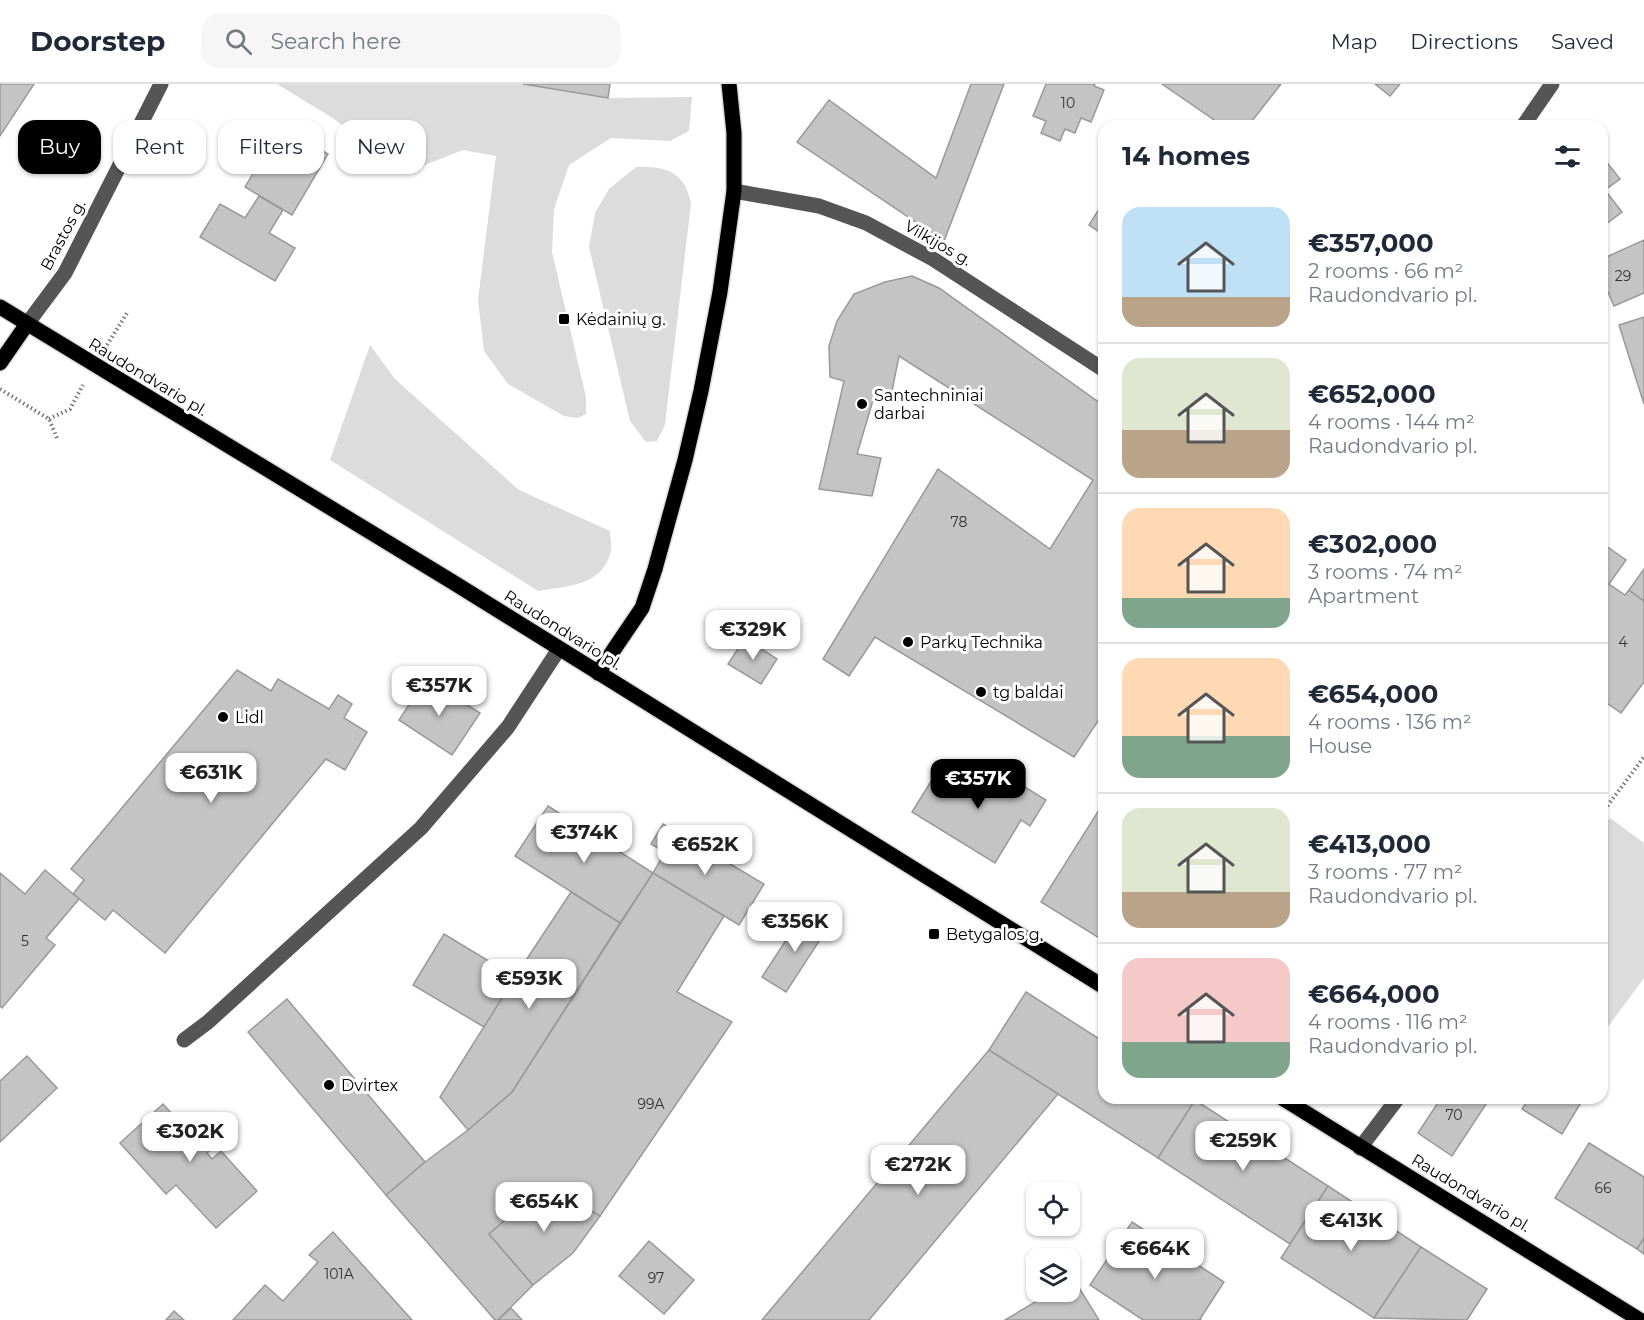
<!DOCTYPE html>
<meta charset="utf-8">
<style>
:root{--surface:#fff;--page:#f6f6f7;--text:#1f2937;--muted:#747a83;--line:#e0e1e3;--accent:#000}
body{margin:0;font-family:Montserrat,sans-serif;background:var(--page);color:var(--text);height:100vh;display:flex;flex-direction:column;font-size:22px;white-space:nowrap}
*{box-sizing:border-box;margin:0}
p{font-size:20px;color:var(--muted)}
.icon{flex:none;width:33px;height:33px;fill:none;stroke:currentColor;stroke-width:2;stroke-linecap:round;stroke-linejoin:round}
.map{position:relative;flex:1;overflow:hidden}
.sheet{position:absolute;left:1098px;top:36px;width:510px;height:984px;display:flex;flex-direction:column;background:var(--surface);border-radius:18px;box-shadow:0 2px 4px #0004}
.sheet>*{flex:none}
.top-card{position:absolute;left:18px;top:36px;width:570px;height:54px;display:flex;gap:12px}
.buttons{position:absolute;left:1026px;top:1098px;display:grid;gap:12px}
.buttons a{display:grid;place-items:center;width:54px;height:54px;border-radius:12px;background:var(--surface);box-shadow:0 2px 4px #0004;font-size:30px}
.price{position:absolute;translate:-50% -51px;padding:0 14px;border-radius:12px;background:#fff;color:#222;font-size:20px;line-height:39px;filter:drop-shadow(0 2px 3px #0008)}
.price::after{content:'';position:absolute;left:50%;top:36px;width:18px;height:14px;margin-left:-9px;background:inherit;clip-path:polygon(0 0,100% 0,50% 100%)}
.price.selected{background:var(--accent);color:#fff}
ul{padding:0;list-style:none}
li{display:flex;align-items:center;gap:18px;height:150px;padding:0 24px}
li+li{border-top:2px solid var(--line)}
li span{display:grid;place-items:center;flex:none;width:168px;height:120px;border-radius:18px;color:#555}
li>.icon{margin-inline-start:auto}
span .icon{width:72px;height:72px;fill:#fffc;stroke-width:1}
li b{font-size:26px}
h2{display:flex;justify-content:space-between;align-items:center;height:72px;padding:0 24px;font-size:26px}
.chip{padding:0 21px;border-radius:18px;background:var(--surface);box-shadow:0 2px 4px #0004;font-size:21px;line-height:54px}
.chip.selected{background:var(--accent);color:#fff}
header{display:flex;align-items:center;gap:36px;box-sizing:border-box;height:84px;padding:0 30px;background:var(--surface);border-bottom:2px solid var(--line)}
header strong{font-size:28px}
nav{display:flex;gap:33px;margin-inline-start:auto;font-size:21px}
.search{width:420px;height:54px;background:var(--page);display:flex;align-items:center;gap:15px;box-sizing:border-box;padding:0 21px;border-radius:18px;color:var(--muted);font-size:22px}
.map>svg:first-child{display:block}
.green{fill:#dcdcdc}
.building{fill:#c4c4c4;stroke:#999;stroke-width:1.5}
.lines{fill:none;stroke-linecap:round;stroke-linejoin:round}
.major-casing{stroke:#dbdbdb;stroke-width:18}
.path{stroke:#777;stroke-width:4;stroke-dasharray:1.5 3;stroke-linecap:butt}
.minor{stroke:#555;stroke-width:15}
.major{stroke:#000;stroke-width:15}
.poi-dot{fill:#000;stroke:#fff;stroke-width:2}
.labels{text-anchor:middle;dominant-baseline:central;stroke-width:6;stroke-linejoin:round;paint-order:stroke}
.number-label{font-size:14px;fill:#313131}
.street-label{font-size:16px;fill:#000;stroke:#fff}
.poi-label{font-size:16px;fill:#000;stroke:#fff;text-anchor:start}
</style>
<header>
<strong>Doorstep</strong>
<div class="search"><svg class="icon" aria-label="search" viewBox="0 0 24 24"><circle cx="10" cy="10" r="6"/><path d="M15 15l6 6"/></svg>Search here</div>
<nav><a>Map</a><a>Directions</a><a>Saved</a></nav>
</header>
<div class="map">
<svg width="1644" height="1236" viewBox="0 0 1644 1236">
<rect width="100%" height="100%" fill="#fff"/>
<!-- green -->
<g class="green">
<polygon points="277,0 523,0 608,14 692,13 689,47 670,57 611,54 569,81 554,125 552,168 586,313 586,330 578,334 564,332 508,300 484,267 478,216 496,72 463,66 407,88 331,33"/>
<path d="M636 83C666 82 684 87 691 119L665 341 657 357 646 358 630 337 589 163 595 129 609 105Z"/>
<path d="M370 261 396 296 519 406 610 447C610 453 612 461 611 466 604 502 567 502 538 507L330 376Z"/>
<polygon points="1610,734 1644,759 1644,894 1602,951 1602,745"/>
</g>
<!-- building -->
<g class="building">
<polygon points="0,0 34,0 0,52"/>
<polygon points="523,0 610,0 608,14"/>
<polygon points="971,0 1004,0 944,157 797,58 829,16 936,94"/>
<polygon points="1046,0 1095,0 1094,2 1104,6 1091,38 1081,34 1075,49 1065,45 1060,57 1041,49 1046,37 1033,32"/>
<polygon points="1162,0 1281,0 1248,42 1223,42"/>
<polygon points="1375,0 1400,0 1390,12"/>
<polygon points="281,42 328,70 292,131 245,103"/>
<polygon points="1602,72 1620,95 1605,106 1622,128 1602,143"/>
<polygon points="259,112 283,126 269,149 295,164 275,197 200,153 220,120 245,134"/>
<polygon points="1104,117 1104,151 1089,141"/>
<polygon points="1644,156 1644,209 1614,222 1608,208 1602,211 1602,175"/>
<polygon points="912,192 939,204 1104,322 1104,628 1074,673 875,553 849,592 823,575 938,385 1050,465 1093,396 899,272 891,312 874,313 857,370 881,374 872,412 819,405 844,297 830,293 829,262 837,237 854,210 885,198"/>
<polygon points="1644,233 1644,320 1619,241"/>
<polygon points="1602,459 1626,476 1609,500 1625,511 1629,506 1644,517 1644,598 1621,629 1608,620 1602,628"/>
<polygon points="1644,485 1644,517 1629,506"/>
<polygon points="745,554 777,575 761,600 728,580"/>
<polygon points="237,586 271,607 278,595 329,625 338,611 352,620 344,634 367,648 345,686 326,675 165,869 113,826 105,836 73,810 84,796 71,785"/>
<polygon points="426,595 480,629 452,671 399,636"/>
<polygon points="941,681 983,707 997,686 1046,716 1030,742 1021,736 995,779 912,728"/>
<polygon points="1104,718 1104,857 1041,818"/>
<polygon points="548,722 653,789 620,839 515,772"/>
<polygon points="663,740 764,800 739,841 653,789 665,768 651,760"/>
<polygon points="45,786 79,815 46,854 55,861 2,924 0,922 0,789 25,810"/>
<polygon points="653,789 724,832 677,908 732,938 600,1132 546,1101 489,1150 533,1201 498,1236 495,1236 386,1111 425,1078 468,1046 512,1008"/>
<polygon points="571,808 620,839 512,1008 468,1046 440,1013 515,893"/>
<polygon points="803,830 827,845 786,908 762,893"/>
<polygon points="444,850 515,893 484,943 413,901"/>
<polygon points="1026,908 1104,958 1104,1014 1191,1014 1195,1016 1158,1074 989,966"/>
<polygon points="287,915 425,1078 386,1111 248,948"/>
<polygon points="989,966 1058,1010 869,1236 762,1236"/>
<polygon points="27,972 57,1004 0,1058 0,997"/>
<polygon points="1441,1014 1490,1014 1452,1072 1418,1049"/>
<polygon points="1529,1014 1577,1014 1582,1017 1562,1050 1522,1025"/>
<polygon points="1195,1016 1328,1102 1290,1160 1158,1074"/>
<polygon points="163,1020 190,1050 215,1029 231,1047 207,1069 212,1075 221,1067 257,1107 216,1144 176,1101 166,1110 120,1059"/>
<polygon points="1589,1059 1644,1093 1644,1154 1637,1165 1555,1114"/>
<polygon points="546,1101 600,1132 573,1169 533,1201 489,1150"/>
<polygon points="1328,1102 1421,1163 1374,1234 1281,1174"/>
<polygon points="1132,1138 1224,1198 1200,1235 1201,1236 1143,1236 1090,1201"/>
<polygon points="333,1148 412,1236 233,1236 265,1201 283,1217 318,1178 309,1171"/>
<polygon points="1644,1154 1644,1170 1637,1165"/>
<polygon points="649,1157 694,1196 664,1230 619,1192"/>
<polygon points="1421,1163 1487,1205 1467,1236 1374,1234"/>
<polygon points="1073,1194 1099,1236 1005,1236 1052,1208 1070,1208 1070,1196"/>
<polygon points="511,1224 522,1236 498,1236"/>
<polygon points="174,1227 184,1236 166,1236"/>
</g>
<g class="lines">
<defs>
<g id="major">
<polyline points="0,223 451,497 1104,903"/>
<polyline points="0,279 27,240"/>
<polyline points="598,589 642,524 655,485 685,376 701,307 720,208 734,107 734,49 729,0"/>
<polyline points="1282,1014 1640,1236"/>
</g>
</defs>
<!-- major casing -->
<use href="#major" class="major-casing"/>
<!-- path -->
<g class="path">
<polyline points="107,261 127,229"/>
<polyline points="0,305 49,335 57,354"/>
<polyline points="49,335 70,325 83,301"/>
<polyline points="1602,729 1644,673"/>
</g>
<!-- minor -->
<g class="minor">
<polyline points="1523,42 1552,0"/>
<polyline points="734,107 819,122 866,139 933,175 1104,286"/>
<polyline points="27,240 65,189 161,0"/>
<polyline points="184,956 208,938 421,744 508,643 559,565"/>
<polyline points="1360,1064 1398,1014"/>
</g>
<!-- major -->
<use href="#major" class="major"/>
</g>
<!-- markers -->
<g class="poi-dot">
<rect x="558" y="229" width="12" height="12" rx="3"/>
<circle cx="862" cy="320" r="6"/>
<circle cx="908" cy="558" r="6"/>
<circle cx="981" cy="608" r="6"/>
<circle cx="223" cy="633" r="6"/>
<rect x="928" y="844" width="12" height="12" rx="3"/>
<circle cx="329" cy="1001" r="6"/>
</g>
<g class="labels">
<!-- number labels -->
<g class="number-label">
<text x="1068" y="19">10</text>
<text x="1623" y="192">29</text>
<text x="959" y="438">78</text>
<text x="1623" y="558">4</text>
<text x="25" y="857">5</text>
<text x="651" y="1020">99A</text>
<text x="1454" y="1031">70</text>
<text x="1603" y="1104">66</text>
<text x="339" y="1190">101A</text>
<text x="656" y="1194">97</text>
</g>
<!-- street labels -->
<g class="street-label">
<text transform="translate(63 151) rotate(-62)">Brastos g.</text>
<text transform="translate(938 159) rotate(30)">Vilkijos g.</text>
<text transform="translate(148 293) rotate(31)">Raudondvario pl.</text>
<text transform="translate(563 546) rotate(32)">Raudondvario pl.</text>
<text transform="translate(1471 1109) rotate(31)">Raudondvario pl.</text>
</g>
<!-- poi labels -->
<g class="poi-label">
<text x="576" y="235">Kėdainių g.</text>
<text x="874" y="311">Santechniniai<tspan x="874" dy="18">darbai</tspan></text>
<text x="920" y="558">Parkų Technika</text>
<text x="993" y="608">tg baldai</text>
<text x="235" y="633">Lidl</text>
<text x="946" y="850">Betygalos g.</text>
<text x="341" y="1001">Dvirtex</text>
</g>
</g>
</svg>
<div class="buttons">
<a><svg class="icon" aria-label="locate" viewBox="0 0 24 24"><circle cx="12" cy="12" r="6"/><path d="M12 2v4M12 18v4M2 12h4M18 12h4"/></svg></a>
<a><svg class="icon" aria-label="layers" viewBox="0 0 24 24"><path d="M12 4l9 5-9 5-9-5zM3 14l9 5 9-5"/></svg></a>
</div>
<b class="price" style="left:753px;top:577px">€329K</b>
<b class="price" style="left:439px;top:633px">€357K</b>
<b class="price" style="left:211px;top:720px">€631K</b>
<b class="price selected" style="left:978px;top:726px">€357K</b>
<b class="price" style="left:584px;top:780px">€374K</b>
<b class="price" style="left:705px;top:792px">€652K</b>
<b class="price" style="left:795px;top:869px">€356K</b>
<b class="price" style="left:529px;top:926px">€593K</b>
<b class="price" style="left:190px;top:1079px">€302K</b>
<b class="price" style="left:1243px;top:1088px">€259K</b>
<b class="price" style="left:918px;top:1112px">€272K</b>
<b class="price" style="left:544px;top:1149px">€654K</b>
<b class="price" style="left:1351px;top:1168px">€413K</b>
<b class="price" style="left:1155px;top:1196px">€664K</b>
<div class="top-card">
<a class="chip selected">Buy</a>
<a class="chip">Rent</a>
<a class="chip">Filters</a>
<a class="chip">New</a>
</div>
<section class="sheet">
<h2>14 homes<svg class="icon" aria-label="filters" viewBox="0 0 24 24"><path d="M4 7h16M4 17h16"/><circle cx="9" cy="7" r="2"/><circle cx="15" cy="17" r="2"/></svg></h2>
<ul>
<li><span style="background:linear-gradient(#bfe0f5 75%,#b9a48a 0)"><svg class="icon" aria-label="home" viewBox="0 0 24 24"><path d="M3 11l9-7 9 7M6 9v11h12V9"/></svg></span><div><b>€357,000</b><p>2 rooms · 66 m²</p><p>Raudondvario pl.</p></div></li>
<li><span style="background:linear-gradient(#dfe7d0 60%,#b9a48a 0)"><svg class="icon" aria-label="home" viewBox="0 0 24 24"><path d="M3 11l9-7 9 7M6 9v11h12V9"/></svg></span><div><b>€652,000</b><p>4 rooms · 144 m²</p><p>Raudondvario pl.</p></div></li>
<li><span style="background:linear-gradient(#ffd9b3 75%,#7fa58c 0)"><svg class="icon" aria-label="home" viewBox="0 0 24 24"><path d="M3 11l9-7 9 7M6 9v11h12V9"/></svg></span><div><b>€302,000</b><p>3 rooms · 74 m²</p><p>Apartment</p></div></li>
<li><span style="background:linear-gradient(#ffd9b3 65%,#7fa58c 0)"><svg class="icon" aria-label="home" viewBox="0 0 24 24"><path d="M3 11l9-7 9 7M6 9v11h12V9"/></svg></span><div><b>€654,000</b><p>4 rooms · 136 m²</p><p>House</p></div></li>
<li><span style="background:linear-gradient(#dfe7d0 70%,#b9a48a 0)"><svg class="icon" aria-label="home" viewBox="0 0 24 24"><path d="M3 11l9-7 9 7M6 9v11h12V9"/></svg></span><div><b>€413,000</b><p>3 rooms · 77 m²</p><p>Raudondvario pl.</p></div></li>
<li><span style="background:linear-gradient(#f6c9c9 70%,#7fa58c 0)"><svg class="icon" aria-label="home" viewBox="0 0 24 24"><path d="M3 11l9-7 9 7M6 9v11h12V9"/></svg></span><div><b>€664,000</b><p>4 rooms · 116 m²</p><p>Raudondvario pl.</p></div></li>
</ul>
</section>
</div>
